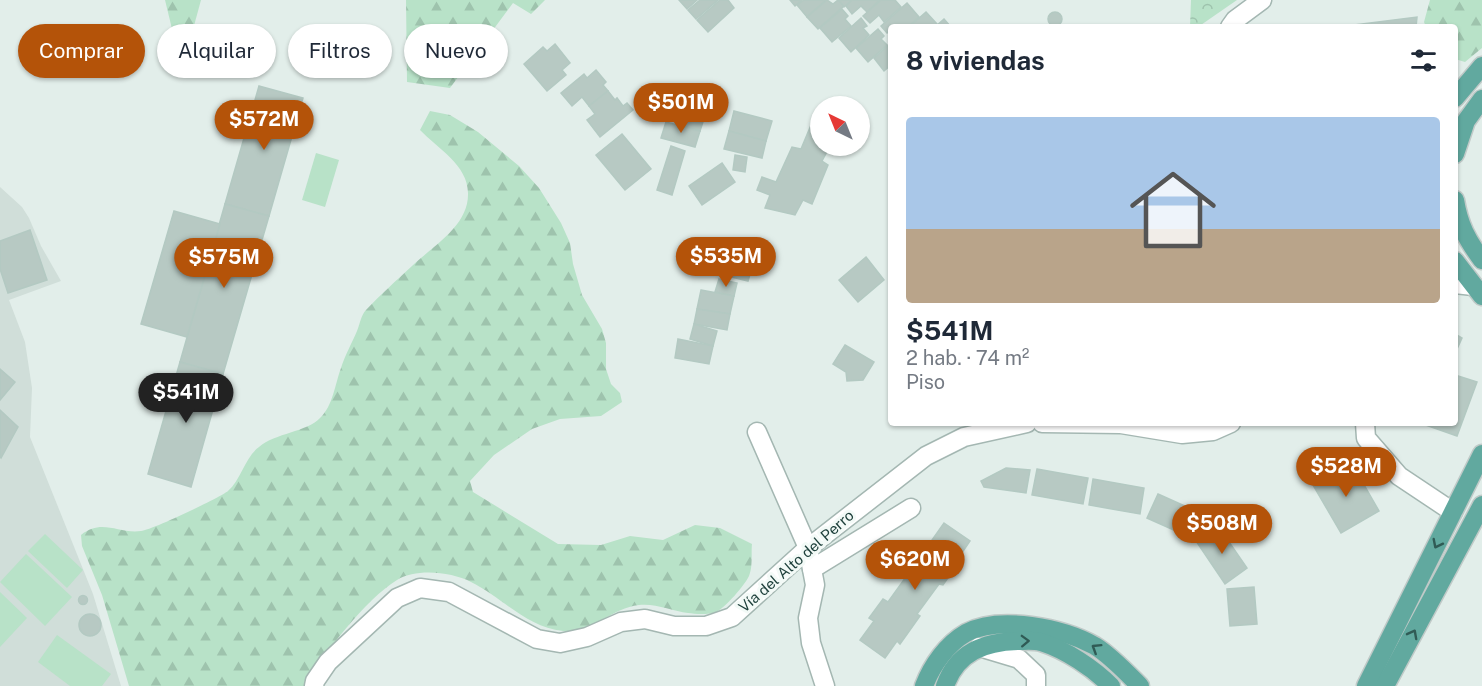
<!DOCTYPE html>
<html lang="es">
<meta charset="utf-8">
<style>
:root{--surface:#fff;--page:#f6f6f7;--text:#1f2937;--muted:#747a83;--accent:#b45309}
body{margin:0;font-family:"Public Sans",sans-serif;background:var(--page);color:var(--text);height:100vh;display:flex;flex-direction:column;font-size:22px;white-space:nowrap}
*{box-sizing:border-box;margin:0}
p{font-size:20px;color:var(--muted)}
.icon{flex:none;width:33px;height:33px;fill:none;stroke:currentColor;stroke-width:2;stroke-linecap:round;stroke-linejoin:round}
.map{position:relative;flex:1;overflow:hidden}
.sheet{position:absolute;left:888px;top:24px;width:570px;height:402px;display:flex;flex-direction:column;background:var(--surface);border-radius:6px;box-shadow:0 2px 4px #0004}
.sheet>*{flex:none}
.banner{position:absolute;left:18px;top:24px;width:570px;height:54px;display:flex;gap:12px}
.needle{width:39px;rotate:317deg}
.fabs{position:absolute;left:810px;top:96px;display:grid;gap:12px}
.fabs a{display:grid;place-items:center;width:60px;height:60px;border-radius:50%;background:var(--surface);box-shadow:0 2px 4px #0004;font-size:30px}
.price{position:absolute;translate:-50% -51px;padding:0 14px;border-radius:21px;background:var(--accent);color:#fff;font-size:20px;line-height:39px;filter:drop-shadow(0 2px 3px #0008)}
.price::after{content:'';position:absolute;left:50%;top:36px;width:18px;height:14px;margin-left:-9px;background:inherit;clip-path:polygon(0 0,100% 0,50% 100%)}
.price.selected{background:#222;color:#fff}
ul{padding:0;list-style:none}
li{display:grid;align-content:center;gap:12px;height:318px;padding:0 18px}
li span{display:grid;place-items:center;height:186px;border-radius:6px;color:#555}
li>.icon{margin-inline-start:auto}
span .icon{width:108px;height:108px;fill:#fffc;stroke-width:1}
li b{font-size:26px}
h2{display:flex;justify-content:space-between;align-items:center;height:72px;padding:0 18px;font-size:26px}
.tag{padding:0 21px;border-radius:27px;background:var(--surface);box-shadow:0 2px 4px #0004;font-size:21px;line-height:54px}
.tag.selected{background:var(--accent);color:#fff}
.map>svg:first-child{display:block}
.built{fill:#d0ded9}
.grass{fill:#b8e2c8}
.forest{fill:url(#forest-firs)}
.park{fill:url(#park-crowns)}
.building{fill:#b7c9c3;stroke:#b3c9c2;stroke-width:1.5}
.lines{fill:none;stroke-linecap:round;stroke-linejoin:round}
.minor-casing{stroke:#a4b7b2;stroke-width:21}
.major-casing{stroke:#c0cac8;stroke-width:21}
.minor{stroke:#fff;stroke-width:18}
.major{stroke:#61a99f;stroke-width:18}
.oneway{stroke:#305b55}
.labels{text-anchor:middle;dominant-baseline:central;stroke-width:6;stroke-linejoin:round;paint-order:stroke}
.street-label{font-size:15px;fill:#1f413c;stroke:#f3faf7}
</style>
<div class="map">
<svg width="1482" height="686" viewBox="0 0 1482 686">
<defs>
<pattern id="forest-firs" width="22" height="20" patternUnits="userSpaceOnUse" patternTransform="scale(1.5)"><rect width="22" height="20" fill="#b8e2c8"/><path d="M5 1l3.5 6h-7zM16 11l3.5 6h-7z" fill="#9ec3ad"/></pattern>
<pattern id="park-crowns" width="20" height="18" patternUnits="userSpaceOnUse" patternTransform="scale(1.5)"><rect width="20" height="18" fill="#b8e2c8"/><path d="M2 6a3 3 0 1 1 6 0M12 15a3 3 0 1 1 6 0" fill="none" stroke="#9ec3ad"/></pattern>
</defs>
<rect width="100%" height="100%" fill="#e2eeea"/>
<!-- built -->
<polygon class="built" points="0,187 22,207 29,218 41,246 61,281 9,300 25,342 32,388 30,437 93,594 121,686 0,686"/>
<!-- grass -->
<g class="grass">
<polygon points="316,153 339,160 325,207 302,200"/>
<polygon points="45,534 83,570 67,588 28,551"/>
<polygon points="26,554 72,597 45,626 0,582"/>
<polygon points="0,592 27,618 0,647"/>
<polygon points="57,635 111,674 102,686 70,686 38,662"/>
</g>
<!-- forest -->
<g class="forest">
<polygon points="165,0 201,0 182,70"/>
<polygon points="406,0 545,0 531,14 513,3 450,88 407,82"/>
<polygon points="1430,0 1482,0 1482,48 1465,62 1455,59 1455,27 1426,27 1424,22"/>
<path d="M430 111 450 115 478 132 519 166 539 188 561 223 570 243 573 264 582 295 602 329 606 343V369L611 384 620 393 622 402 601 416 560 419 532 429 494 455 470 481 473 492 558 544 601 545 630 536 663 540 695 525 720 528 752 544C751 553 753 567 749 576 745 585 725 608 716 612 709 615 695 614 688 613 673 611 655 603 639 605 611 608 592 634 563 631 526 627 503 598 471 582 451 572 417 568 397 580 366 599 323 654 305 686H129L102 595 82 546 81 535C102 518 118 534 141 531 152 530 219 498 228 491 241 480 245 457 259 447 275 433 307 432 320 418 333 406 335 384 341 368 345 355 352 343 357 331 360 324 361 315 366 310 380 295 397 280 412 266 433 246 469 226 468 193 468 165 437 148 420 130Z"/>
</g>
<!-- park -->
<polygon class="park" points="1191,0 1237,0 1198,27 1190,27"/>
<!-- building -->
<g class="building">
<polygon points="679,0 697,0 687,9"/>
<polygon points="700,0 718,0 696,19 688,10"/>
<polygon points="720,0 728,0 734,8 708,32 697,20"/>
<polygon points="790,0 802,0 795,6"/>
<polygon points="804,0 826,0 807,17 797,5"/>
<polygon points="827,0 833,4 838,0 844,6 818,29 807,17"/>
<polygon points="839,0 852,0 844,7"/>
<polygon points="852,0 880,0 867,12 861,6 852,14 846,6"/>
<polygon points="881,0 895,0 901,7 884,22 879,15 870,23 863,16"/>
<polygon points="907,3 919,17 908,27 896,25 891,27 891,30 887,33 881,26"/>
<polygon points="842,9 848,16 845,19 851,26 832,42 820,28"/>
<circle cx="1055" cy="19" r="7"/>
<polygon points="926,12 937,24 934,27 909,27"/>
<polygon points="1417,17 1416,27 1338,27"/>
<polygon points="861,18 867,26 863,28 869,35 851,52 839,38"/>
<polygon points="944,19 951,27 935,27"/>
<polygon points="878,29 884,36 881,39 887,45 868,62 856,48"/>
<polygon points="891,43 891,65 884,71 874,58"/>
<polygon points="555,44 570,63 562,70 566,75 547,91 524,64 543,47 547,51"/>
<polygon points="596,70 606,82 603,85 608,91 589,106 582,97 572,106 561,93 584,74 587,78"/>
<polygon points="259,86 303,98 269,216 225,204"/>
<polygon points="608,91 615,100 617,98 623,106 627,103 633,110 600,137 587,120 595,114 589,106"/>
<polygon points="687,96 709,103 700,131 677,124"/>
<polygon points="734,111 772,121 766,141 729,131"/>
<polygon points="666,122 700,131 695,147 661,138"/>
<polygon points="811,125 820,127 820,146 830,146 822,161 828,165 812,204 803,200 795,215 765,208 770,195 757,190 762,177 776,182 792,147 801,149"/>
<polygon points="729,131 766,141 762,158 724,149"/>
<polygon points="622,134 651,169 625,190 596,155"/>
<polygon points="671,146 685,151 672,195 657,190"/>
<polygon points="735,155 747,157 745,172 733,170"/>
<polygon points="722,163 735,182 702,205 689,186"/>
<polygon points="225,204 269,216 223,374 180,362"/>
<polygon points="174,211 220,224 187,337 141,324"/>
<polygon points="30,230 47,280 8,293 0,269 0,241"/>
<polygon points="716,255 753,264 748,281 711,272"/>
<polygon points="866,257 884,280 858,302 839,280"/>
<polygon points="719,279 737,283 734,296 715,292"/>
<polygon points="701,290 734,296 730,314 697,309"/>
<polygon points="697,309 730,314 727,330 694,324"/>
<polygon points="694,324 717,331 713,346 690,339"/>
<polygon points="1455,334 1462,338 1457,349 1455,348"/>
<polygon points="678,339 713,346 709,364 675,358"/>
<polygon points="845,345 874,362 863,380 847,381 846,372 833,364"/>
<polygon points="180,362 223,374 191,487 148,474"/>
<polygon points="0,369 15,382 0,400"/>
<polygon points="1455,375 1477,382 1457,436 1420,423 1455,423"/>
<polygon points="0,410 18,427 1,458 0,457"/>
<polygon points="1351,462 1379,511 1341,533 1313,485"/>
<polygon points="1006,468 1030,470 1026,493 984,487 981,481"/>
<polygon points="1037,469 1088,478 1083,504 1032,495"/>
<polygon points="1093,479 1144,488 1140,514 1089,505"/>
<polygon points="1158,494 1205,515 1194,539 1147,518"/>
<polygon points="944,523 970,541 957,560 960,561 943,585 939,584 917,614 920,616 900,644 897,641 885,658 860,640 874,621 869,618 883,599 888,602 916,563 913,561 927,541 930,543"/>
<polygon points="1218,526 1247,568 1225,584 1196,541"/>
<polygon points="1254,587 1257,624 1230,626 1227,589"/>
<circle cx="83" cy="600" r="4.5"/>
<circle cx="90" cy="625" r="11"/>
</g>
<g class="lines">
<defs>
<g id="minor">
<polyline points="1230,27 1235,20 1262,0"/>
<polyline points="1455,284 1473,286"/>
<polyline points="1042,423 1121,424 1182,434 1213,431 1231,423"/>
<polyline points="1365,423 1366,438 1399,476 1453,512"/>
<polyline points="757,432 808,548 815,585 808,618 811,643 825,686"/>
<polyline points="812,569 911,508"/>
<polyline points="979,647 1019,659 1036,675 1036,686"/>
<polyline points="314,686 315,681 328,662 397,598 420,588 449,592 537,639 560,643 587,637 621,622 645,619 674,626 706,626 732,617 808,548 926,456 964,437 1027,423"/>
</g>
<g id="major">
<polyline points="1455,98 1482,66"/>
<polyline points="1455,154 1466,121 1482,99"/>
<path d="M1455 200C1459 225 1467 240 1482 260"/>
<polyline points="1455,261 1482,296"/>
<path d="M924 686C932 665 947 644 966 633 1000 615 1063 628 1095 646 1110 655 1128 674 1140 686"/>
<path d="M945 686C957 652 984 642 1018 641 1025 641 1034 640 1041 642 1066 650 1093 668 1111 686"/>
<polyline points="1366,686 1482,454"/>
<polyline points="1385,686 1482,505"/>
</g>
</defs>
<!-- minor casing -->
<use href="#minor" class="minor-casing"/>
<!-- major casing -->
<use href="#major" class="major-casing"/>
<!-- minor -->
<use href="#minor" class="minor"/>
<!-- major -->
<use href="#major" class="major"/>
</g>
<!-- one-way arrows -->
<defs><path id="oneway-chevron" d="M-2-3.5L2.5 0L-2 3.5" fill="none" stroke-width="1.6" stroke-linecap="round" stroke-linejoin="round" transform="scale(1.5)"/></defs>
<g class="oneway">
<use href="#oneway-chevron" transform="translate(1437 544) rotate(117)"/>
<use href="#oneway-chevron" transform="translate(1413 634) rotate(-62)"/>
<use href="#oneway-chevron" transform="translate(1025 641) rotate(-2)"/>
<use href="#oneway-chevron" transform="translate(1096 648) rotate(-148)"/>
</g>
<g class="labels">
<!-- street labels -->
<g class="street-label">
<text transform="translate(796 561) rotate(-41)">Vía del Alto del Perro</text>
</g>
</g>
</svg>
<div class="fabs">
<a><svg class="needle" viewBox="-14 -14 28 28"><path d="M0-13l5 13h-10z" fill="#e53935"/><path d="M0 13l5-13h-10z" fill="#747a83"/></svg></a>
</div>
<b class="price" style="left:681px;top:134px">$501M</b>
<b class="price" style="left:264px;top:151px">$572M</b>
<b class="price" style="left:726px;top:288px">$535M</b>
<b class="price" style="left:224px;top:289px">$575M</b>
<b class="price selected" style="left:186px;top:424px">$541M</b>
<b class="price" style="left:1346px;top:498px">$528M</b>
<b class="price" style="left:1222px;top:555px">$508M</b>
<b class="price" style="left:915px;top:591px">$620M</b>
<div class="banner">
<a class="tag selected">Comprar</a>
<a class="tag">Alquilar</a>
<a class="tag">Filtros</a>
<a class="tag">Nuevo</a>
</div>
<section class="sheet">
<h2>8 viviendas<svg class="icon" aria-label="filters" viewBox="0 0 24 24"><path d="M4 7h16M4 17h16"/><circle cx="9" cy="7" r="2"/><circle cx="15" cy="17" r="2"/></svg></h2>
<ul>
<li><span style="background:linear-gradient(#a9c7e8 60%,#b9a48a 0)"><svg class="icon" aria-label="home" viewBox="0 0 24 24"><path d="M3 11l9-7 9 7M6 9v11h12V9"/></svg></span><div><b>$541M</b><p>2 hab. · 74 m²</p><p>Piso</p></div></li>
</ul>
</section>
</div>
